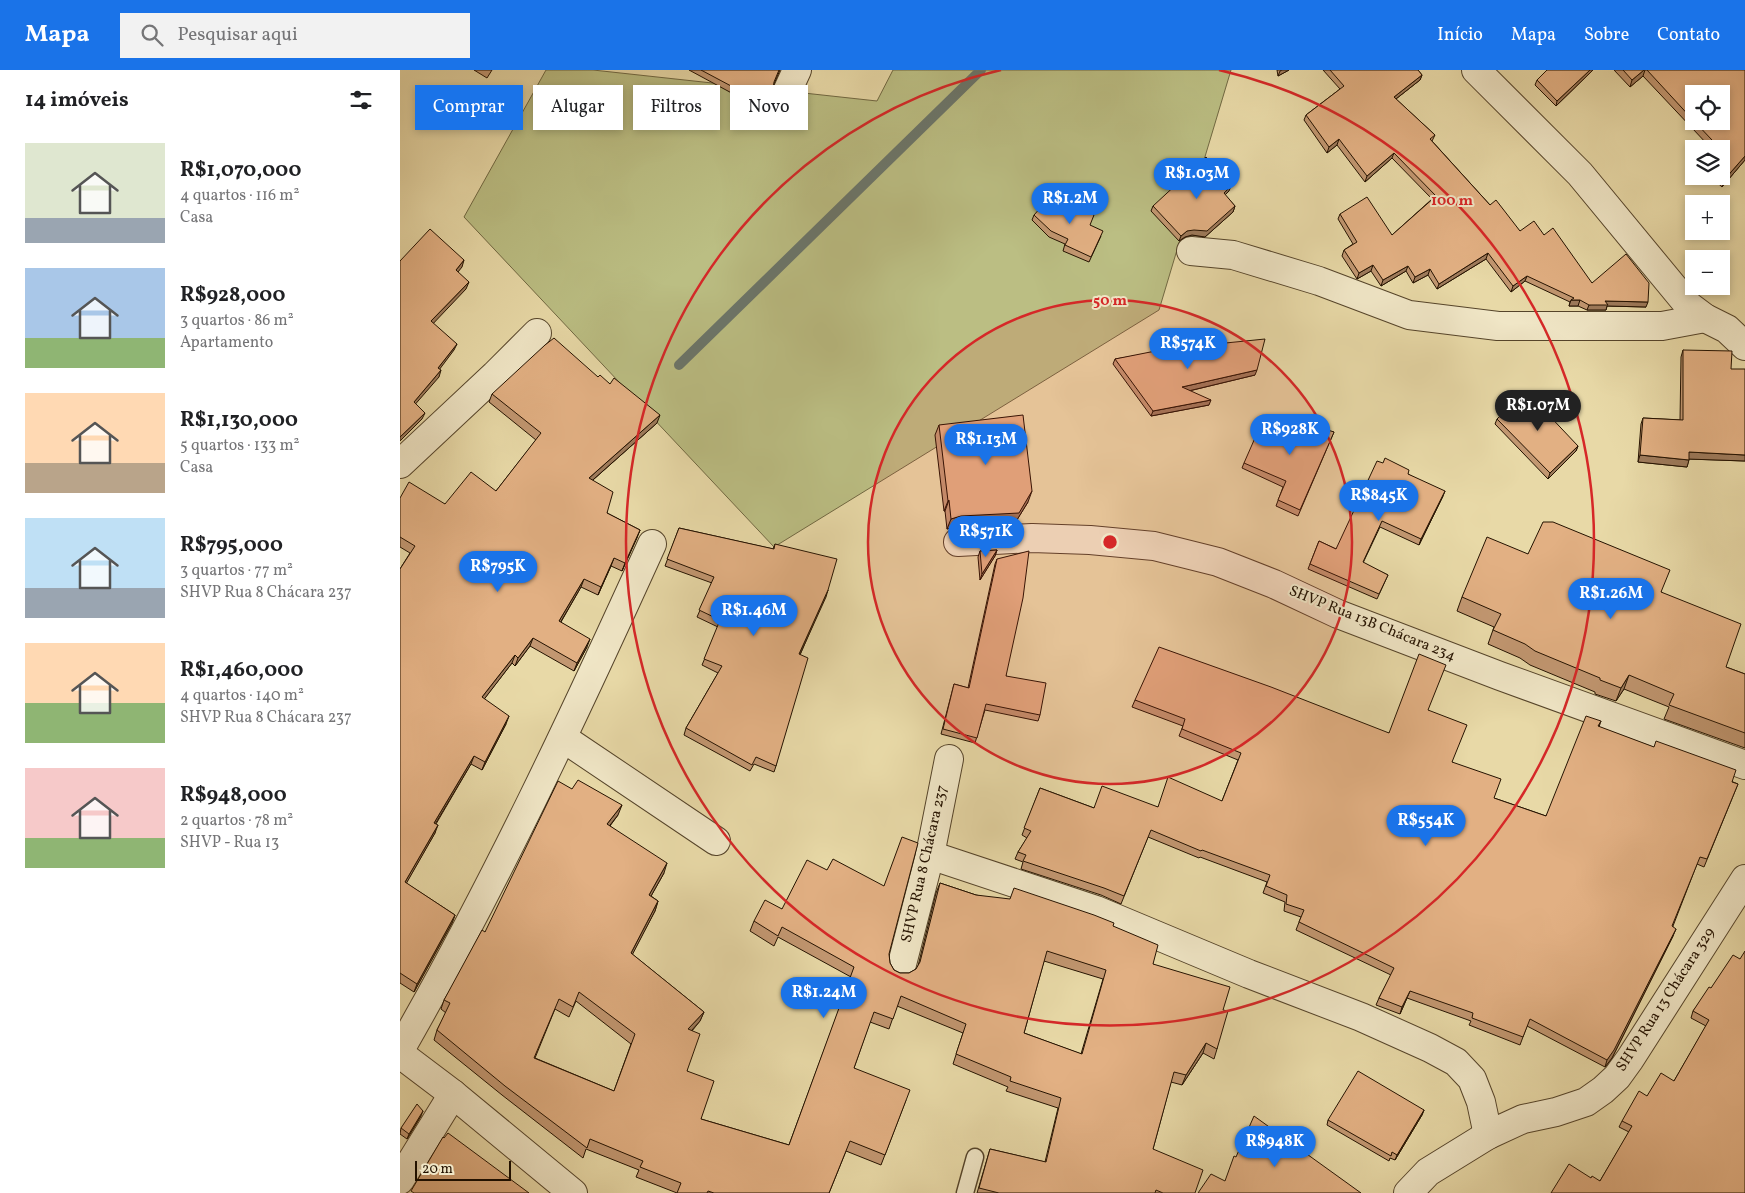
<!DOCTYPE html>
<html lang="pt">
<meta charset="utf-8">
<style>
:root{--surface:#fff;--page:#f2f2f2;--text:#202124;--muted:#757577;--accent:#1a73e8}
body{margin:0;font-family:Vollkorn,serif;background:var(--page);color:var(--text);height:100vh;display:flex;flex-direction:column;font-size:19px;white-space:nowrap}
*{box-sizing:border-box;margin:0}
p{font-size:16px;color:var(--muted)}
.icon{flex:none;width:28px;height:28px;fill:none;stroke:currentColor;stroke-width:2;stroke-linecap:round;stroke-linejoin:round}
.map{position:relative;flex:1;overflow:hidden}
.side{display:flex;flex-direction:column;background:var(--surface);width:400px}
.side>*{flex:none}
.banner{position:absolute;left:15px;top:15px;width:475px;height:45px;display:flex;gap:10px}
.controls{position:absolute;left:1285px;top:15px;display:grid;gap:10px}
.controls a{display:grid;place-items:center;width:45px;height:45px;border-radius:0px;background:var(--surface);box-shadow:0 2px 8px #0003;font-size:25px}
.scale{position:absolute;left:15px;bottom:12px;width:96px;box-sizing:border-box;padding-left:5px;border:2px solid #241200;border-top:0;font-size:14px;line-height:18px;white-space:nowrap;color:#241200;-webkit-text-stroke:4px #f0e6c6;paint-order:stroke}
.price{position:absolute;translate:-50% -42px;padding:0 11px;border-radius:18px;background:var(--accent);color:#fff;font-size:16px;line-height:32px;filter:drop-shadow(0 1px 2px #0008)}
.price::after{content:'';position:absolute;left:50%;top:30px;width:15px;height:11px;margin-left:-8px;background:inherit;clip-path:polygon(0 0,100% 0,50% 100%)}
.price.active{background:#222;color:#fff}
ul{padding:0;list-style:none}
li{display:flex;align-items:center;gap:15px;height:125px;padding:0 25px}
li span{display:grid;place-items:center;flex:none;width:140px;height:100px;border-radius:0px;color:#555}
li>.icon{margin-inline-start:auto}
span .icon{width:60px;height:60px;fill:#fffc;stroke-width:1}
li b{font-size:21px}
h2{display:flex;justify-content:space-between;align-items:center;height:60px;padding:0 25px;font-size:21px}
.chip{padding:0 18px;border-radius:0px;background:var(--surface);box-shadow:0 2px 8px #0003;font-size:18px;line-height:45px}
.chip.active{background:var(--accent);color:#fff}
header{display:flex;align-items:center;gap:30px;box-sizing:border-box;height:70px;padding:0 25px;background:var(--accent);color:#fff}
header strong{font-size:24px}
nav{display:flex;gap:28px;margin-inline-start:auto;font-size:18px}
.search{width:350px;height:45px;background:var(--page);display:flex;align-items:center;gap:12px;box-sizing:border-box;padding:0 18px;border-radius:0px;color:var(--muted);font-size:19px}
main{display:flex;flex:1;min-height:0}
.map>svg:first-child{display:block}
.green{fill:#bbbe83;stroke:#706842}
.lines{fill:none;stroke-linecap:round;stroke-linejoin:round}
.stream{stroke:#6b766b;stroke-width:10}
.service-casing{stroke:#55442a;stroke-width:19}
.minor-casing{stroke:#55442a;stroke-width:30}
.tertiary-casing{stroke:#55442a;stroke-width:30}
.service{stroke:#f0e6c6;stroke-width:16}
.minor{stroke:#f0e6c6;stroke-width:28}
.tertiary{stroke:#f0e6c6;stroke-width:28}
.wall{fill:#c29771;stroke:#241200;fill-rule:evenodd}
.shaded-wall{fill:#9e7b5c;stroke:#241200}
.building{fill:#e2b083;stroke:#241200;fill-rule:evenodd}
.ring{fill:none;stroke:#d62828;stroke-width:2.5}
.labels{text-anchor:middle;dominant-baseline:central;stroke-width:4;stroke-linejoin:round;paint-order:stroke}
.street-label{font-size:15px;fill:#241200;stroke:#f0e6c6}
.centre{fill:#d62828;stroke:#f0e6c6;stroke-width:2.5}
.ring-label{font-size:15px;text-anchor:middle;font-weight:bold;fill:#d62828;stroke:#f0e6c6;stroke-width:4;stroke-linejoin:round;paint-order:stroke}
</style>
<header>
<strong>Mapa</strong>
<div class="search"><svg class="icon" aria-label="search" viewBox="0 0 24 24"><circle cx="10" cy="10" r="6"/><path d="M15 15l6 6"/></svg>Pesquisar aqui</div>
<nav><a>Início</a><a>Mapa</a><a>Sobre</a><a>Contato</a></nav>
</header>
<main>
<section class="side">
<h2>14 imóveis<svg class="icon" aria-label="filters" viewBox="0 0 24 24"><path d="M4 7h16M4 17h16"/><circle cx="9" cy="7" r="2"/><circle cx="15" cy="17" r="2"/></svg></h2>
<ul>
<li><span style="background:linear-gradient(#dfe7d0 75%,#9aa5b1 0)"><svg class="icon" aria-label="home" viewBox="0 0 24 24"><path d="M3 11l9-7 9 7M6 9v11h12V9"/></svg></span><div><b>R$1,070,000</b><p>4 quartos · 116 m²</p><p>Casa</p></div></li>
<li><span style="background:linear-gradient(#a9c7e8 70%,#8fb573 0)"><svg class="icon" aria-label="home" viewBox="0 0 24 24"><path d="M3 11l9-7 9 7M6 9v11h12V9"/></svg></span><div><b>R$928,000</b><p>3 quartos · 86 m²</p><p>Apartamento</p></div></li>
<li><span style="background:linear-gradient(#ffd9b3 70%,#b9a48a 0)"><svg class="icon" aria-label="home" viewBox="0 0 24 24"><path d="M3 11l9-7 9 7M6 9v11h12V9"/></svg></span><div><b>R$1,130,000</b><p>5 quartos · 133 m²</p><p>Casa</p></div></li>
<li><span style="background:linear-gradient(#bfe0f5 70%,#9aa5b1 0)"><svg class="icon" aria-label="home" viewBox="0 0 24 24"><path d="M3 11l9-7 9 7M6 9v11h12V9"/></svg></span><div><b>R$795,000</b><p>3 quartos · 77 m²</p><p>SHVP Rua 8 Chácara 237</p></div></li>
<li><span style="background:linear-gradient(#ffd9b3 60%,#8fb573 0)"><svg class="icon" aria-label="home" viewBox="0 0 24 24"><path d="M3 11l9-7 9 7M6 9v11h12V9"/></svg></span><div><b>R$1,460,000</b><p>4 quartos · 140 m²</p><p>SHVP Rua 8 Chácara 237</p></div></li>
<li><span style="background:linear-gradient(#f6c9c9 70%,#8fb573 0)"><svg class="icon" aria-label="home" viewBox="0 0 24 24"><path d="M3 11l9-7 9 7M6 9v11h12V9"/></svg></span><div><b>R$948,000</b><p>2 quartos · 78 m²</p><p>SHVP - Rua 13</p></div></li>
</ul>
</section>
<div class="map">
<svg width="1345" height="1123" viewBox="0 0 1345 1123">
<rect width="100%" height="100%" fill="#e8d9a7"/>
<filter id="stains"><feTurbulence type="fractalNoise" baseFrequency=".004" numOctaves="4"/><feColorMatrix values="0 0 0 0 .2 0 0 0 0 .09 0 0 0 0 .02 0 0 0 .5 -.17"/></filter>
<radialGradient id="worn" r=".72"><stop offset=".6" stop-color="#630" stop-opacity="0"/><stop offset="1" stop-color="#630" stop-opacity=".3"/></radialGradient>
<!-- green -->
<polygon class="green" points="146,0 193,0 477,31 493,0 831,0 759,240 374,477 64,147"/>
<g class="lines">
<!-- stream -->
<polyline class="stream" points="279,295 581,0"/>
<defs>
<polyline id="service" points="565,1123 575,1087"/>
<g id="minor">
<polyline points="1076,0 1180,104 1289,236 1305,248 1327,259 1345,276"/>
<polyline points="386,24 397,0"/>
<polyline points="791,181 833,185 919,211 1009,245 1098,256 1262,256 1305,248"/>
<polyline points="0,394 95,305 137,263"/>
<polyline points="558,472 632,468 690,470 754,476 818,492 874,514 938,544 1100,606 1345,695"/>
<polyline points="163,668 316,771"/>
<polyline points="530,785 696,840 849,904 961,947 1030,978 1056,992 1072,1009 1081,1032 1088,1065"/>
<polyline points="501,898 530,785 549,689"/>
<path d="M0 980C94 816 174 646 252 474"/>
<polyline points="0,1110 53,1024"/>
<polyline points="1008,1123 1028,1102 1088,1065 1123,1049 1156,1042 1186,1032 1203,1020 1217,1007 1230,989 1345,809"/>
</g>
<polyline id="tertiary" points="0,984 53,1024 173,1123"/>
</defs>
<!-- service casing -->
<use href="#service" class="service-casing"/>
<!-- minor casing -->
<use href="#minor" class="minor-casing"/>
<!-- tertiary casing -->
<use href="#tertiary" class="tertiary-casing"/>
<!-- service -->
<use href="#service" class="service"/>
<!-- minor -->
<use href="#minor" class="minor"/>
<!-- tertiary -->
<use href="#tertiary" class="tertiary"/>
</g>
<!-- wall -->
<g class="wall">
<polygon points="74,0 92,0 87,8"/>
<polygon points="289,0 380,0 374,14 373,19 375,27 385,33 382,39 376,47"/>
<polygon points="877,0 889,0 878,6"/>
<polygon points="923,0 1018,0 1022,5 1020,10 996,29 1035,65 1032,71 1090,135 1120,161 1144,165 1192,213 1246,237 1207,236 1206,240 1187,240 1178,236 1169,236 1170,232 1125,211 1111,222 1086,189 1037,219 1028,205 1013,213 1006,201 981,216 971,201 957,209 942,186 944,180 953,174 938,149 940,144 992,165 1032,129 992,88 965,112 937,75 927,83 904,50 906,45 940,19"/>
<polygon points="1193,0 1156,36 1135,15 1137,10"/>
<path d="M1214 0H1345V90L1322 117 1310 106H1321L1308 75 1243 6 1230 17ZM1294 24 1321 51H1294Z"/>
<polygon points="829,121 825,125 835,136 833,142 805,167 792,165 785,167 779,171 751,141 753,136"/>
<polygon points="634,145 690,155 701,166 689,192 663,181 665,174 649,167 632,150"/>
<polygon points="796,276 855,305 789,321 809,335 751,346 713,294 715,289"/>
<polygon points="1283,280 1331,299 1345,391 1289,389 1287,397 1238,392 1241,354 1243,348 1280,350 1281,287"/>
<polygon points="198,307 210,314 257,353 193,410 207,443 240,460 222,501 211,496 198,525 181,517 161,552 187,577 174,601 130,576 115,596 112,593 84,629 106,654 82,700 71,694 36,754 35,763 6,813 55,845 52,853 14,922 0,913 0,499 10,483 0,477 0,428 45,434 96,421 136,370 89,332 92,324"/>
<polygon points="1097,349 1178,376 1176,381 1148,409 1095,354"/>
<polygon points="539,355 628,432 615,453 557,456 547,459 545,441 544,441 535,365"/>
<polygon points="877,358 934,362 898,446 876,436 883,417 842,398 844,393"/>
<polygon points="1008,404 1043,426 1019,475 980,457 963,493 988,505 977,529 908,499 919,471 936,479"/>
<polygon points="279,458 373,479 375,474 428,520 400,585 376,696 374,702 354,694 350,701 284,665 286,658 318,603 302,595 318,557 297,547 312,513 265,496"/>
<polygon points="597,480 595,486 580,510 578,487 580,481"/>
<polygon points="1128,484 1262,522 1326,597 1345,604 1345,678 1264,649 1269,637 1224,619 1216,631 1195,624 1195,622 1130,595 1120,588 1088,574 1094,557 1057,541 1062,527"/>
<polygon points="597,489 606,606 640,645 638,651 585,640 575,673 541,664 554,614 568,618 595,494"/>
<polygon points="735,630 989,663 1028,640 1052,692 1094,728 1146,746 1201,651 1199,657 1338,714 1304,797 1297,794 1273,856 1273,866 1212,988 1205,997 1127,956 1120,975 1069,955 1071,951 1007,928 1000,944 976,935 979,928 991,905 896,860 901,847 884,841 885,832 863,823 867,812 800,787 799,788 748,767 721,834 701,825 621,799 623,792 615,789 618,782 627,768 622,765 640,718 694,738 758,737 822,731 838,690 779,666 783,656 732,637"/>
<path d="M218 745 210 756 264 803 251 826 258 831 255 841 232 884 304 942 300 951 292 961 287 1001 301 1049 389 1075 451 907 378 867 374 876 350 861 354 851 382 839 489 884 490 893 494 900 500 903H509L516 899 518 896 536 823 540 813 576 825 713 856 753 894 823 940 817 979 814 989 803 983 782 1015 771 1012 753 1079 795 1123H577L590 1079 645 1092 658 1038 606 1021 608 1017 553 994 563 963 497 936 489 959 470 952 454 998 506 1030 481 1095 446 1081 429 1123H277L236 1107 239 1100 186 1079 183 1088 102 1025 34 970 37 960 46 943 41 939 44 930 85 862ZM644 891 703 909 681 984 624 963ZM176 931 231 974 214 1021 135 988 155 939 169 947Z"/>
<polygon points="1340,889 1345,1123 1151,1123 1191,1108 1200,1111 1229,1062 1219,1057 1222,1051 1247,1026 1274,1011 1306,956 1291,948 1293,941 1311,918"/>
<polygon points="1024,1040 1022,1045 995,1090 990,1088 989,1091 927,1055 928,1050"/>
<polygon points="21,1046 7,1069 0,1064 1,1058"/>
</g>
<!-- shaded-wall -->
<g class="shaded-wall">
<polygon points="882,0 889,0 878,6 880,1"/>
<polygon points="1190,0 1193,0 1156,36 1157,31"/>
<polygon points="1244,0 1245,0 1243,6 1230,17 1232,10"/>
<polygon points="1022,5 1020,10 992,32 994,27"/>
<polygon points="385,33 382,39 376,47 378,41"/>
<polygon points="939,69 937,75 927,83 929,77"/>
<polygon points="994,83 992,88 965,112 967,106"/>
<polygon points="1345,86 1345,90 1322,117 1324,110"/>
<polygon points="831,116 829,121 822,128 824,123"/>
<polygon points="835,136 833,142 805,167 792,165 785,167 779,171 781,166 787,161"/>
<polygon points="1088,183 1086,189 1037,219 1039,214"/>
<polygon points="64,190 62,197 54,207 56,200"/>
<polygon points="973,195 971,201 957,209 959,203"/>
<polygon points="1008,196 1006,201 981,216 983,210"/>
<polygon points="1030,199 1028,205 1013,213 1015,207"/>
<polygon points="1127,206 1125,211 1111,222 1113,216"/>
<polygon points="69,212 66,219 29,258 31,251"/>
<polygon points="1171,230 1180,230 1178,236 1169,236"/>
<polygon points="1205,231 1248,232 1246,237 1207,236 1206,240 1187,240 1189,235"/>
<polygon points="57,274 54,280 36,304 38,298"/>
<polygon points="41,300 39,307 12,338 14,332"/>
<polygon points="857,300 855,305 780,323 782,317"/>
<polygon points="811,330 809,335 751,346 753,341"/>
<polygon points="25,343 22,349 0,371 0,367"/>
<polygon points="260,345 257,353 186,416 189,408"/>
<polygon points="1178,376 1176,381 1148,409 1150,403"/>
<polygon points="1289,382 1345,385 1345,391 1287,389"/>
<polygon points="1240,385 1289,390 1287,397 1238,392"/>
<polygon points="632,421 628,432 615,453 557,456 547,459 551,449"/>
<polygon points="1045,421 1043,426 1019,475 1021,469"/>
<polygon points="549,430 545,441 544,441 548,431"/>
<polygon points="240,460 237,468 222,501 225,493"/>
<polygon points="597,480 595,486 580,510 582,504"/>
<polygon points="214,488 211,496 198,525 201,517"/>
<polygon points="184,509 181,517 156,560 159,551"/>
<polygon points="428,520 426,527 397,591 399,584"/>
<polygon points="133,568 130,576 115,596 118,588"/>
<polygon points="190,569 187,577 174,601 177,593"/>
<polygon points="115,585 112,593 79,636 82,627"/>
<polygon points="1229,605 1224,619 1216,631 1221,618"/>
<polygon points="109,646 106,654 82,700 85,692"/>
<polygon points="74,686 71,694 31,761 34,753"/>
<polygon points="222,735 218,745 203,764 207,754"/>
<polygon points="38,755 35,763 2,821 5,812"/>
<polygon points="267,793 264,803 246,835 249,825"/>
<polygon points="258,831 255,841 228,893 231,883"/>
<polygon points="55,845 52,853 14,922 17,914"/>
<polygon points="1276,859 1273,866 1212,988 1205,997 1207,990"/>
<polygon points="1010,921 1007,928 1000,944 1002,937"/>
<polygon points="304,942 300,951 284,969 288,959"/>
<polygon points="806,973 803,983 782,1015 786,1005"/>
<polygon points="1024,1040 1022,1045 995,1090 997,1085"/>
<polygon points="23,1041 21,1046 7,1069 9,1064"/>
</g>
<!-- building -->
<g class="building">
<polygon points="301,0 379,0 374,12 373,19 375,27 385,33 378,41"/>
<polygon points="930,0 1018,0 1022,5 994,27 1035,65 1030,69 1090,135 1096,130 1120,161 1134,151 1144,165 1153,158 1192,213 1226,184 1249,213 1248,232 1205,231 1208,235 1189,235 1180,230 1171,230 1174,228 1127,206 1113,216 1088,183 1039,214 1030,199 1015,207 1008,196 983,210 973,195 959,203 944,180 957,172 940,144 967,127 992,165 1036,126 994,83 967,106 939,69 929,77 906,45 944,16"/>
<polygon points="1147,0 1190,0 1157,31 1137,10"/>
<polygon points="1223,0 1244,0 1232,10"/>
<polygon points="1247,0 1345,0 1345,86 1324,110 1320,106 1321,106 1321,79 1304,79 1312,70 1294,51 1321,51 1321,24 1294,24 1294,51"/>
<polygon points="806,87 831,116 824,123 835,136 807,161 794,160 787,161 781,166 753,136"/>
<polygon points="651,126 694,145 690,155 703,161 691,187 665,175 668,169 651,161 634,145"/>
<polygon points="30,159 64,190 56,200 69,212 31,251 57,274 38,298 41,300 14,332 25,343 0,367 0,191"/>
<polygon points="154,268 198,307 200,305 210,314 214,308 260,345 189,408 213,422 207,443 240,460 225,493 214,488 201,517 184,509 159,551 190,569 177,593 133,568 118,588 115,585 82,627 109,646 85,692 74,686 34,753 38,755 5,812 55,845 17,914 0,903 0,499 15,476 0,467 0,428 9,412 45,434 71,402 96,421 141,363 92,324 145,275"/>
<polygon points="865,269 857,300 782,317 811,330 753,341 715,289 796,273 796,276"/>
<polygon points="1283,280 1332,281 1331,299 1345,299 1345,385 1289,382 1289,390 1240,385 1243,348 1283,350"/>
<polygon points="1126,321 1178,376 1150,403 1097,349"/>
<polygon points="623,345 632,421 619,443 561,446 551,449 549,430 548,431 539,355"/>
<polygon points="885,346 934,362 900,440 878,430 886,411 844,393 862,352 877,358"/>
<polygon points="985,388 1009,400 1008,404 1045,421 1021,469 982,451 963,492 988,505 979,524 910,494 919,471 936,479 977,391 983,393"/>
<polygon points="1143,452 1153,452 1270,500 1261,522 1341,554 1326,597 1345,604 1345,663 1269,635 1274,624 1229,605 1221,618 1200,610 1200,608 1135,581 1125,574 1093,560 1101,544 1062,527 1087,467 1128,484"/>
<polygon points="279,458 374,479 375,474 437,489 428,520 399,584 408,588 376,696 356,687 352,695 286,658 322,596 304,589 320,550 299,540 314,507 267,489"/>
<polygon points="597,480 582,504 580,481"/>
<polygon points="629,481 623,528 606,606 646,613 640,645 586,634 577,668 543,659 554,614 569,618 597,489"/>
<polygon points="759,577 871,617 989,663 1019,584 1046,595 1028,640 1067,655 1052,692 1101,709 1094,728 1146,746 1186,646 1201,651 1198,656 1254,677 1256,671 1336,700 1332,712 1338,714 1307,789 1300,787 1272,856 1276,859 1214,980 1207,990 1130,949 1123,967 1072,948 1073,943 1010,921 1002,937 979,928 994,898 899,852 904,840 886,834 887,825 866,816 870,805 802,780 801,781 751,760 724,826 704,818 623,791 626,785 618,782 631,761 624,758 640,718 694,738 702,716 758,737 768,707 822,731 841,683 782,659 785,649 735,630"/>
<path d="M178 710 222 735 207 754 267 793 249 825 258 831 231 883 304 942 288 959 300 964 287 1001 314 1011 301 1049 389 1075 454 897 382 857 378 866 354 851 365 830 382 839 407 790 427 800 433 789 484 816 502 767 518 773 489 884 490 893 494 900 500 903H509L516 899 520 892 540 813 576 825 610 829 614 818 694 845 714 853 713 856 758 875 753 894 830 917 823 940 828 941 817 979 806 973 786 1005 774 1002 753 1079 803 1100 795 1123H763L756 1120 755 1123H599L579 1118 590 1079 646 1092 661 1028 610 1011 611 1007 556 984 566 954 501 926 493 949 474 942 454 998 510 1020 485 1085 450 1071 429 1123H314L308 1121 307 1123H277L281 1113 240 1097 243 1091 190 1069 187 1078 105 1016 37 960 50 933 44 930 82 860 85 862 158 711 172 719ZM647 881 706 900 682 984 624 963ZM179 922 235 964 214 1021 134 988 159 929 173 937Z"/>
<polygon points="1345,881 1345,1123 1151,1123 1169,1094 1191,1108 1192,1106 1200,1111 1232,1056 1222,1051 1239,1021 1247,1026 1261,1003 1274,1011 1309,950 1293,941 1309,917 1311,918 1333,885 1340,889"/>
<polygon points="958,1001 1024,1040 997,1085 992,1082 991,1086 928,1050"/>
<polygon points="17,1034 23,1041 9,1064 1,1058"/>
<polygon points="854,1046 961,1123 798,1123 811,1104 825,1111 834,1086 836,1087"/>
<polygon points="48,1063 129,1123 14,1123 11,1121 43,1067 44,1068"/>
</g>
<!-- distance rings -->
<circle cx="710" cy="472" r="242" fill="#d62828" fill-opacity=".12"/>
<g class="ring">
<circle cx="710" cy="472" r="242"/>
<path d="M819 0A484 484 0 1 1 601 0"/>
</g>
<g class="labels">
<!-- street labels -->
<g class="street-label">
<text transform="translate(972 554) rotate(22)">SHVP Rua 13B Chácara 234</text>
<text transform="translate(525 794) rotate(-77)">SHVP Rua 8 Chácara 237</text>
<text transform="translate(1266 930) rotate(-57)">SHVP Rua 13 Chácara 329</text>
</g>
</g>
<circle cx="710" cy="472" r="8" class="centre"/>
<g class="ring-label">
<text x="1052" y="135">100 m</text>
<text x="710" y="235">50 m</text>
</g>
<rect width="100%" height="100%" filter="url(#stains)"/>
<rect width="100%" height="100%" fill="url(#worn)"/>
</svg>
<div class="controls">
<a><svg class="icon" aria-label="locate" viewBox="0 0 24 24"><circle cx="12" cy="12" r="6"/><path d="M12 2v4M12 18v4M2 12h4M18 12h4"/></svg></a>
<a><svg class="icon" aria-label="layers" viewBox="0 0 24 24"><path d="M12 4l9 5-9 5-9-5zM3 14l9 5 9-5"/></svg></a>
<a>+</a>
<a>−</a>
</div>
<div class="scale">20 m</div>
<b class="price" style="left:797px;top:130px">R$1.03M</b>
<b class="price" style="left:670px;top:155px">R$1.2M</b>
<b class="price" style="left:788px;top:300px">R$574K</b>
<b class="price active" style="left:1138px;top:362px">R$1.07M</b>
<b class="price" style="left:890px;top:386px">R$928K</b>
<b class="price" style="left:586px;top:396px">R$1.13M</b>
<b class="price" style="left:979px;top:452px">R$845K</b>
<b class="price" style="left:586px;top:488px">R$571K</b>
<b class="price" style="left:98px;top:523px">R$795K</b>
<b class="price" style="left:1211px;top:550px">R$1.26M</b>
<b class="price" style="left:354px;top:567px">R$1.46M</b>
<b class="price" style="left:1026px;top:777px">R$554K</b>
<b class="price" style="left:424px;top:949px">R$1.24M</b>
<b class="price" style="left:875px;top:1098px">R$948K</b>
<div class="banner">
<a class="chip active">Comprar</a>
<a class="chip">Alugar</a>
<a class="chip">Filtros</a>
<a class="chip">Novo</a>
</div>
</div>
</main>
